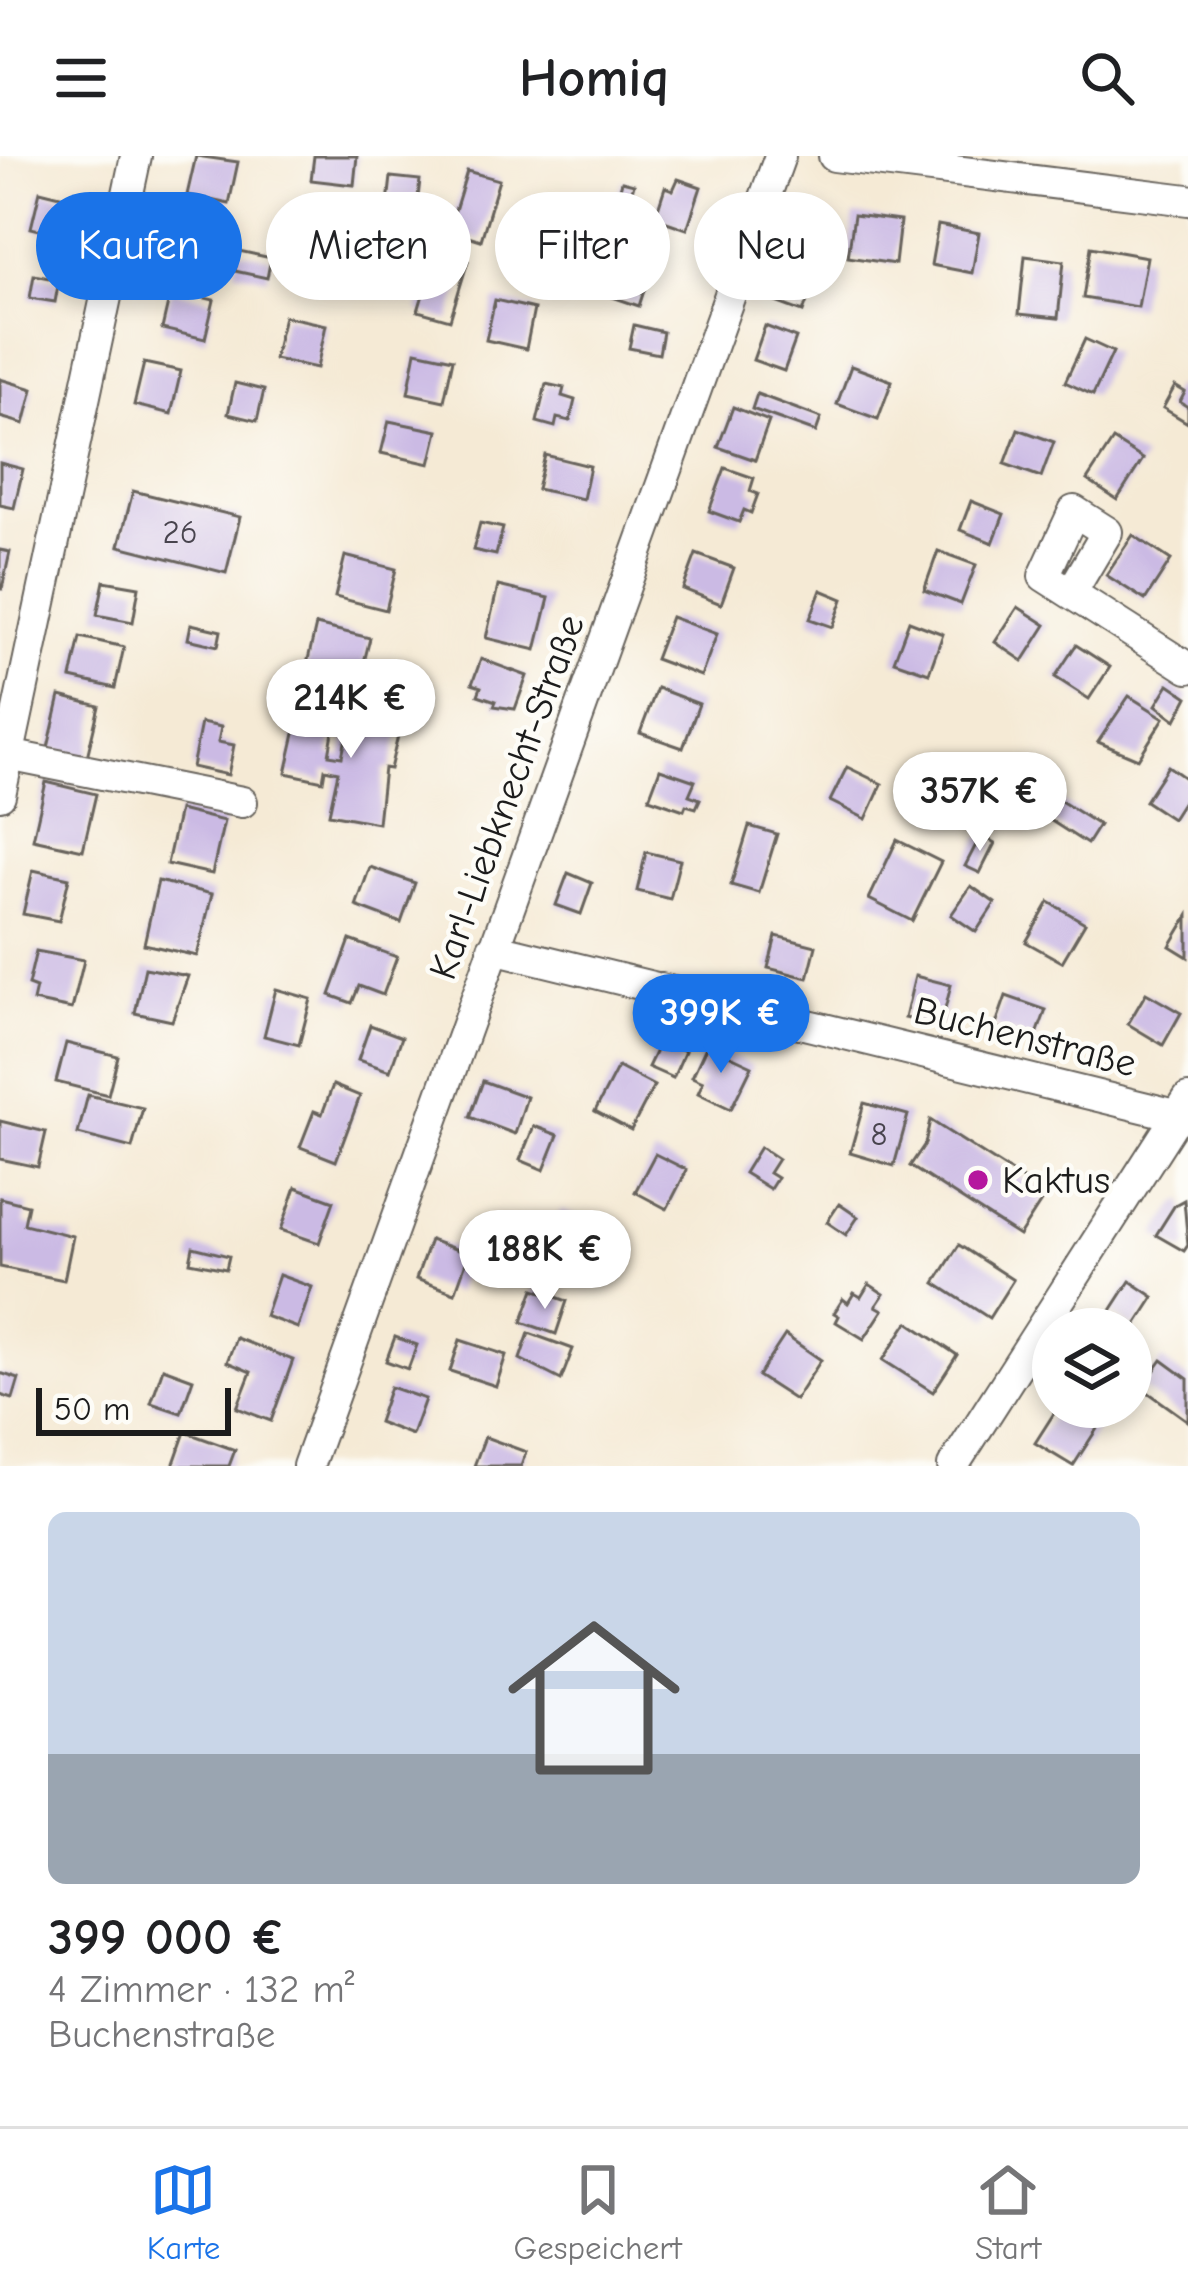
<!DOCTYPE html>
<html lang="de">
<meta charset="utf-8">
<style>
:root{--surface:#fff;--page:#f6f6f6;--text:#202124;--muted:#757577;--line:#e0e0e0;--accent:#1a73e8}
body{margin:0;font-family:"Comic Neue",sans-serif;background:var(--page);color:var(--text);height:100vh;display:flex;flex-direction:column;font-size:45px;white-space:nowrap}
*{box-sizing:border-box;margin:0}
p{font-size:39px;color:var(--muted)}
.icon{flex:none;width:66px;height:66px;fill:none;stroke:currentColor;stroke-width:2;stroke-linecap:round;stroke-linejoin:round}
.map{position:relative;height:1310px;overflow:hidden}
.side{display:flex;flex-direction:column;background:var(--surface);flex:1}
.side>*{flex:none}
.hud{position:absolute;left:36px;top:36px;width:1116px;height:108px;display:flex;gap:24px}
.tools{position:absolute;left:1032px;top:1152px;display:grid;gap:24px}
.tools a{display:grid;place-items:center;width:120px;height:120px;border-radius:50%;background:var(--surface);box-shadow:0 6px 18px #0003;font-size:60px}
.scale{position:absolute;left:36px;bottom:30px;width:195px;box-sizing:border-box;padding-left:12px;border:6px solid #1c1c1c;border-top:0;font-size:33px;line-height:42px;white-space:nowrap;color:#1c1c1c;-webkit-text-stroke:9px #fdfcf7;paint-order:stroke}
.price{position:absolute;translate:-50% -102px;padding:0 27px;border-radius:42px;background:#fff;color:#222;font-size:39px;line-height:78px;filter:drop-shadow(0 3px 6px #0008)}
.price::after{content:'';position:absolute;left:50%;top:72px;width:36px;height:27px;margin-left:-18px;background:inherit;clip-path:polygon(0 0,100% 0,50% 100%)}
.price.current{background:var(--accent);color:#fff}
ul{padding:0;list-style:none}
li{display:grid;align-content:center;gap:24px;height:636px;padding:0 48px}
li+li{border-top:3px solid var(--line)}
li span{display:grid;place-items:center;height:372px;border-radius:18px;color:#555}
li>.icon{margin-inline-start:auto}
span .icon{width:216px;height:216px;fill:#fffc;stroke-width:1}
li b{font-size:51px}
.pill{padding:0 42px;border-radius:54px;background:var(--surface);box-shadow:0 6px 18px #0003;font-size:42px;line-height:108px}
.pill.current{background:var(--accent);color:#fff}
header{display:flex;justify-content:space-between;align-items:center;height:156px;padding:0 48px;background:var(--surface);font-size:54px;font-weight:800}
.tabs{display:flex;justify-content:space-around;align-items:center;height:168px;border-top:3px solid var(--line);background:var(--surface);font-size:33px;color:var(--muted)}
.tabs a{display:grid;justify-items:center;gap:6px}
.tabs .current{color:var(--accent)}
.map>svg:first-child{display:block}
.building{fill:#cbbae4}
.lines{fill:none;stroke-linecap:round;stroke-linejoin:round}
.minor-casing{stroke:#68645d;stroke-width:34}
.minor{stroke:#fff;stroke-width:30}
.poi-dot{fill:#b5179e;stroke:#fdfcf7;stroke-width:4.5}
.labels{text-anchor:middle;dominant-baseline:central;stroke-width:9;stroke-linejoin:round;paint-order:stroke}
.number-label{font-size:33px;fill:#48444e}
.street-label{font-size:39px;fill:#1c1c1c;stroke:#fdfcf7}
.poi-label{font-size:39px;fill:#1c1c1c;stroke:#fdfcf7;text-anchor:start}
</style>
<header><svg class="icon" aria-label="menu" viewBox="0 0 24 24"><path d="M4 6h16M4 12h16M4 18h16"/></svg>Homiq<svg class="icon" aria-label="search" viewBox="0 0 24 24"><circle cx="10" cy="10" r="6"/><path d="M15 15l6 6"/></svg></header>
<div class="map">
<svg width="1188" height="1310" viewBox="0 0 1188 1310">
<rect width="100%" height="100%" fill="#fdfcf7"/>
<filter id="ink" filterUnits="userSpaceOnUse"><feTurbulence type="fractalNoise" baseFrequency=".00833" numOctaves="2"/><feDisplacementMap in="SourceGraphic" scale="24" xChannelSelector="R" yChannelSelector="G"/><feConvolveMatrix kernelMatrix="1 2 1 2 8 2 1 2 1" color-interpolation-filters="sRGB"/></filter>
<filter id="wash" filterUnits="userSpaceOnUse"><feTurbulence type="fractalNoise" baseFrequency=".004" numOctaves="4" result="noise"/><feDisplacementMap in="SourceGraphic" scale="48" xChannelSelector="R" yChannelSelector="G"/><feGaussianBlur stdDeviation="2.7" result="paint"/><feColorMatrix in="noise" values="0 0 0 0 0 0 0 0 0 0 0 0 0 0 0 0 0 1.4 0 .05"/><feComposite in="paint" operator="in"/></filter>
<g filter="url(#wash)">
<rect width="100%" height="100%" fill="#f5ead5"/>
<g id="blocks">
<!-- building -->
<g class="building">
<polygon points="196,0 238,6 229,48 187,39"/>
<polygon points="314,0 357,0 354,29 311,24"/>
<polygon points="467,15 499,24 481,84 449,74"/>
<polygon points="391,21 420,24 416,59 387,56"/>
<polygon points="678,23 701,31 687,73 655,62 665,31 673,34"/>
<polygon points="622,25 634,28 623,67 611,63"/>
<polygon points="40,35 81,45 72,82 31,72"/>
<polygon points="854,59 900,65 895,108 848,101"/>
<polygon points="938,69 979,77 972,117 931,109"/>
<polygon points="534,72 567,80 560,113 527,106"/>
<polygon points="614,87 623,90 621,99 628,102 631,93 655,101 639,150 598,136"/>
<polygon points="1091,91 1147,101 1138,151 1083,142"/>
<polygon points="239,95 271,102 267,122 235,115"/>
<polygon points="436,96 468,105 450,164 418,155"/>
<polygon points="1025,100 1064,105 1058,162 1019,158"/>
<polygon points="778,107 816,121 803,156 765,142"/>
<polygon points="34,119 59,124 55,146 30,142"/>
<polygon points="171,134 214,144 205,183 162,173"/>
<polygon points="495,144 534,153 526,193 486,184"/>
<polygon points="284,160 326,169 317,212 274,203"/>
<polygon points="634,169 663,176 659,198 629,192"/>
<polygon points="765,170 796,182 784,215 753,204"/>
<polygon points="1085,183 1113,196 1093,239 1065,226"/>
<polygon points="416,195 453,203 444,245 408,237"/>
<polygon points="144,207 181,215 171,258 134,249"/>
<polygon points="851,210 892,225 878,263 837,248"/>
<polygon points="0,223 33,233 24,268 0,261"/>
<polygon points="235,227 264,234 257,265 228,258"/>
<polygon points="546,228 564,232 562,240 575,244 570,265 557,262 555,271 537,266"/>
<polygon points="1175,230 1185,236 1180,246 1188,251 1188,267 1163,252"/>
<polygon points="757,238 821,262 816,276 752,253"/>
<polygon points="733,251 769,265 755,304 718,291"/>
<polygon points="389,265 438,275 430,308 381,297"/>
<polygon points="1018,273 1054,286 1041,321 1005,308"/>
<polygon points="1113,284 1143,303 1117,344 1087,324"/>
<polygon points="545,299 590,310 583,343 537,333"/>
<polygon points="0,307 23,313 14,352 0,349"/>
<polygon points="725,312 754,322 750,335 758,338 751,357 744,354 739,366 709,355"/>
<polygon points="133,335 240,361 226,417 119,390"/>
<polygon points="971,345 1004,358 993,387 960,374"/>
<polygon points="480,367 503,372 496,399 473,394"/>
<polygon points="1133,379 1171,404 1145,444 1106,419"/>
<polygon points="0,394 10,396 2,433 0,433"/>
<polygon points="938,395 976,409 961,448 924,434"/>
<polygon points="696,398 734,412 721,448 683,433"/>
<polygon points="345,400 396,413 386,454 335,441"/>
<polygon points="104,425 139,431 133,466 97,459"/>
<polygon points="498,430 549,442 536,494 486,482"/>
<polygon points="821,434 843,443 833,471 810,463"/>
<polygon points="1018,451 1046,469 1023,505 995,486"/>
<polygon points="671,461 717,478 701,520 655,503"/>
<polygon points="909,465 943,478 929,517 894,505"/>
<polygon points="191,468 221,475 218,490 188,483"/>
<polygon points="316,469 370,482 358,530 305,517"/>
<polygon points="80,481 124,491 115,532 71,522"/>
<polygon points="1076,489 1110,511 1089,543 1055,521"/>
<polygon points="481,503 527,520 515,553 494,550 496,545 478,539 481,531 472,528"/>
<polygon points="1169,528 1188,541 1176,564 1156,549"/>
<polygon points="657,532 699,548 683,592 640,577"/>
<polygon points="60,540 99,550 87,601 48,592"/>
<polygon points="1129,540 1164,562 1138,603 1098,586"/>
<polygon points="353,548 403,559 390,613 384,612 378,667 329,658 338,616 325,613 323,625 286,617 297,569 333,576 329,599 342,601"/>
<polygon points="201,567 221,571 218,586 234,589 228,619 192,611"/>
<polygon points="1168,610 1188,624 1188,638 1172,663 1145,645"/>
<polygon points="847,611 882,628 866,663 830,645"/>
<polygon points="660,613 695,625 689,639 700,643 696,652 686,649 684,654 649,642"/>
<polygon points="46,626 96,638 83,694 33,683"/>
<polygon points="1048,637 1099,669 1087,688 1036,655"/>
<polygon points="179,654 224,665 212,718 167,708"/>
<polygon points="749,670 777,678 759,737 731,729"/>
<polygon points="981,679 995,687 980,717 965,710"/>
<polygon points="897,684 941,706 912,765 869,743"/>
<polygon points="646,696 680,704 670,743 637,735"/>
<polygon points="370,711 415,727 401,767 356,750"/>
<polygon points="33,714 69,722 59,765 23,758"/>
<polygon points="568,717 592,727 581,758 556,749"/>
<polygon points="158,725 212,738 197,800 144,788"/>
<polygon points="971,730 995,747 976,776 951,759"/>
<polygon points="1049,746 1085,767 1062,806 1026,786"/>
<polygon points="1188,760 1188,801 1170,790"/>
<polygon points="776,780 816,790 808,822 768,812"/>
<polygon points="350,784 397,801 383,839 359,830 352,847 330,839"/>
<polygon points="36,795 84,804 72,853 33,845 36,832 28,829"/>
<polygon points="145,812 188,820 172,865 135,857"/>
<polygon points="915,820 951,829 941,870 905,862"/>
<polygon points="276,833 311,843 299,889 264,880"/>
<polygon points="1146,837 1181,857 1163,889 1128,868"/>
<polygon points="1006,840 1046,854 1035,884 995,871"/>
<polygon points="370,869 402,881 390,915 358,904"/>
<polygon points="661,884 685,895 673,922 648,911"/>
<polygon points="66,887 118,900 108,939 56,926"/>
<polygon points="707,889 752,910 731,953 698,937 703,926 692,921"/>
<polygon points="618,911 654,930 631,974 595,955"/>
<polygon points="483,925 527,941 515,978 470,961"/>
<polygon points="333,929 360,940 336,1005 300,991 314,955 322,958"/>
<polygon points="88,939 143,952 132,992 78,978"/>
<polygon points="864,947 908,959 894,1010 850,997"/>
<polygon points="930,964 1046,1038 1019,1080 910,1010 925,988"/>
<polygon points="0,965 46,976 38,1011 0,1003"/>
<polygon points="534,970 558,979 544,1014 520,1004"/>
<polygon points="760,991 778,1003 769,1017 777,1022 770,1033 744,1017"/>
<polygon points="655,998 687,1014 667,1053 635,1036"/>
<polygon points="296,1031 334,1045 319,1087 281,1074"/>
<polygon points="0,1042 28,1049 24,1068 73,1080 64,1124 0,1111"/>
<polygon points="1184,1044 1188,1089 1184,1095 1156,1079 1175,1049"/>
<polygon points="839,1048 858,1061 846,1079 827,1066"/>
<polygon points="561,1054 584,1063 573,1092 550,1083"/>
<polygon points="430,1084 469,1098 455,1137 416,1123"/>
<polygon points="959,1089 1013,1124 989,1162 935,1127"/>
<polygon points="193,1091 229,1100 226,1113 190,1106"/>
<polygon points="279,1119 312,1131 298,1172 265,1160"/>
<polygon points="1130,1125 1154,1141 1134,1172 1110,1156"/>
<polygon points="869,1128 884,1138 876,1150 883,1154 864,1183 836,1166 839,1160 834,1157 843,1143 848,1147 854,1137 861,1141"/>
<polygon points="534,1133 567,1145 556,1178 522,1166"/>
<polygon points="908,1166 957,1199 933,1236 883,1204"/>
<polygon points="529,1177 573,1193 561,1224 520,1203"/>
<polygon points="785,1179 821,1204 795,1244 758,1220"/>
<polygon points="395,1181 417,1189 408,1213 386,1205"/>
<polygon points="236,1182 293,1204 271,1265 237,1252 251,1216 227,1206"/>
<polygon points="460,1184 506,1199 496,1230 450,1215"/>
<polygon points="1162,1204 1188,1223 1188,1265 1142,1232"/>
<polygon points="163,1212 193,1223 181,1257 151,1247"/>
<polygon points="0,1217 19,1223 13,1243 0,1239"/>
<polygon points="390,1231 425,1243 412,1279 378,1266"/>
<polygon points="1058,1251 1074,1251 1100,1268 1073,1310 1035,1287"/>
<polygon points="185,1276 235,1294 229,1310 173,1310"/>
<polygon points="485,1281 526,1296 521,1310 474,1310"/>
</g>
</g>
</g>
<g filter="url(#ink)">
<use href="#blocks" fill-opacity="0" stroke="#68645d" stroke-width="3"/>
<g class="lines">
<defs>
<g id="minor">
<polyline points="834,0 1188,44"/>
<polyline points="1071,437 1107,376 1074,355 1044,420 1188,512"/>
<polyline points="8,599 242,646"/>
<polyline points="0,639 136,0"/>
<polyline points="493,792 1188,962"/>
<polyline points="308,1310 780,0"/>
<polyline points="953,1310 1188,943"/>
</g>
</defs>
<!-- minor casing -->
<use href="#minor" class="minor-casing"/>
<!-- minor -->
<use href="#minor" class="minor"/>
</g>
</g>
<!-- markers -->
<circle class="poi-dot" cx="978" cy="1024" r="12"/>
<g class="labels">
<!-- number labels -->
<g class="number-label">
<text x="180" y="376">26</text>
<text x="879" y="978">8</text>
</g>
<!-- street labels -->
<g class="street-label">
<text transform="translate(507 641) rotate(-70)">Karl-Liebknecht-Straße</text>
<text transform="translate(1025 881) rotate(14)">Buchenstraße</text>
</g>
<!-- poi labels -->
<g class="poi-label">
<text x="1002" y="1024">Kaktus</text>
</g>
</g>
</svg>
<div class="tools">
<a><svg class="icon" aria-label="layers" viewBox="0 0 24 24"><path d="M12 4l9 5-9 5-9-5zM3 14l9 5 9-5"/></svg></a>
</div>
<div class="scale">50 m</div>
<b class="price" style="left:351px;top:605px">214K €</b>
<b class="price" style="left:980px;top:698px">357K €</b>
<b class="price current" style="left:721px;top:920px">399K €</b>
<b class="price" style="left:545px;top:1156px">188K €</b>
<div class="hud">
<a class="pill current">Kaufen</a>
<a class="pill">Mieten</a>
<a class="pill">Filter</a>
<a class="pill">Neu</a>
</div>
</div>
<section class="side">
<ul>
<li><span style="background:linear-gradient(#c9d6e8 65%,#9aa5b1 0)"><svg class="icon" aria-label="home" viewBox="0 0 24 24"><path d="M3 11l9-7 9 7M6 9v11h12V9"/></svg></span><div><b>399 000 €</b><p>4 Zimmer · 132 m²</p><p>Buchenstraße</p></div></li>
</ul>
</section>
<nav class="tabs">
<a class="current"><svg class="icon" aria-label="map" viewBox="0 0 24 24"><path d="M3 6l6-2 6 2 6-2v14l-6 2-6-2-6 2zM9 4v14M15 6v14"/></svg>Karte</a>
<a><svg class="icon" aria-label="saved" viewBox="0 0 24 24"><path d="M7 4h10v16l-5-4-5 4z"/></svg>Gespeichert</a>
<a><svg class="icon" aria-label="home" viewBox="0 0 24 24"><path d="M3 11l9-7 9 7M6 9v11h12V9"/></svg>Start</a>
</nav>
